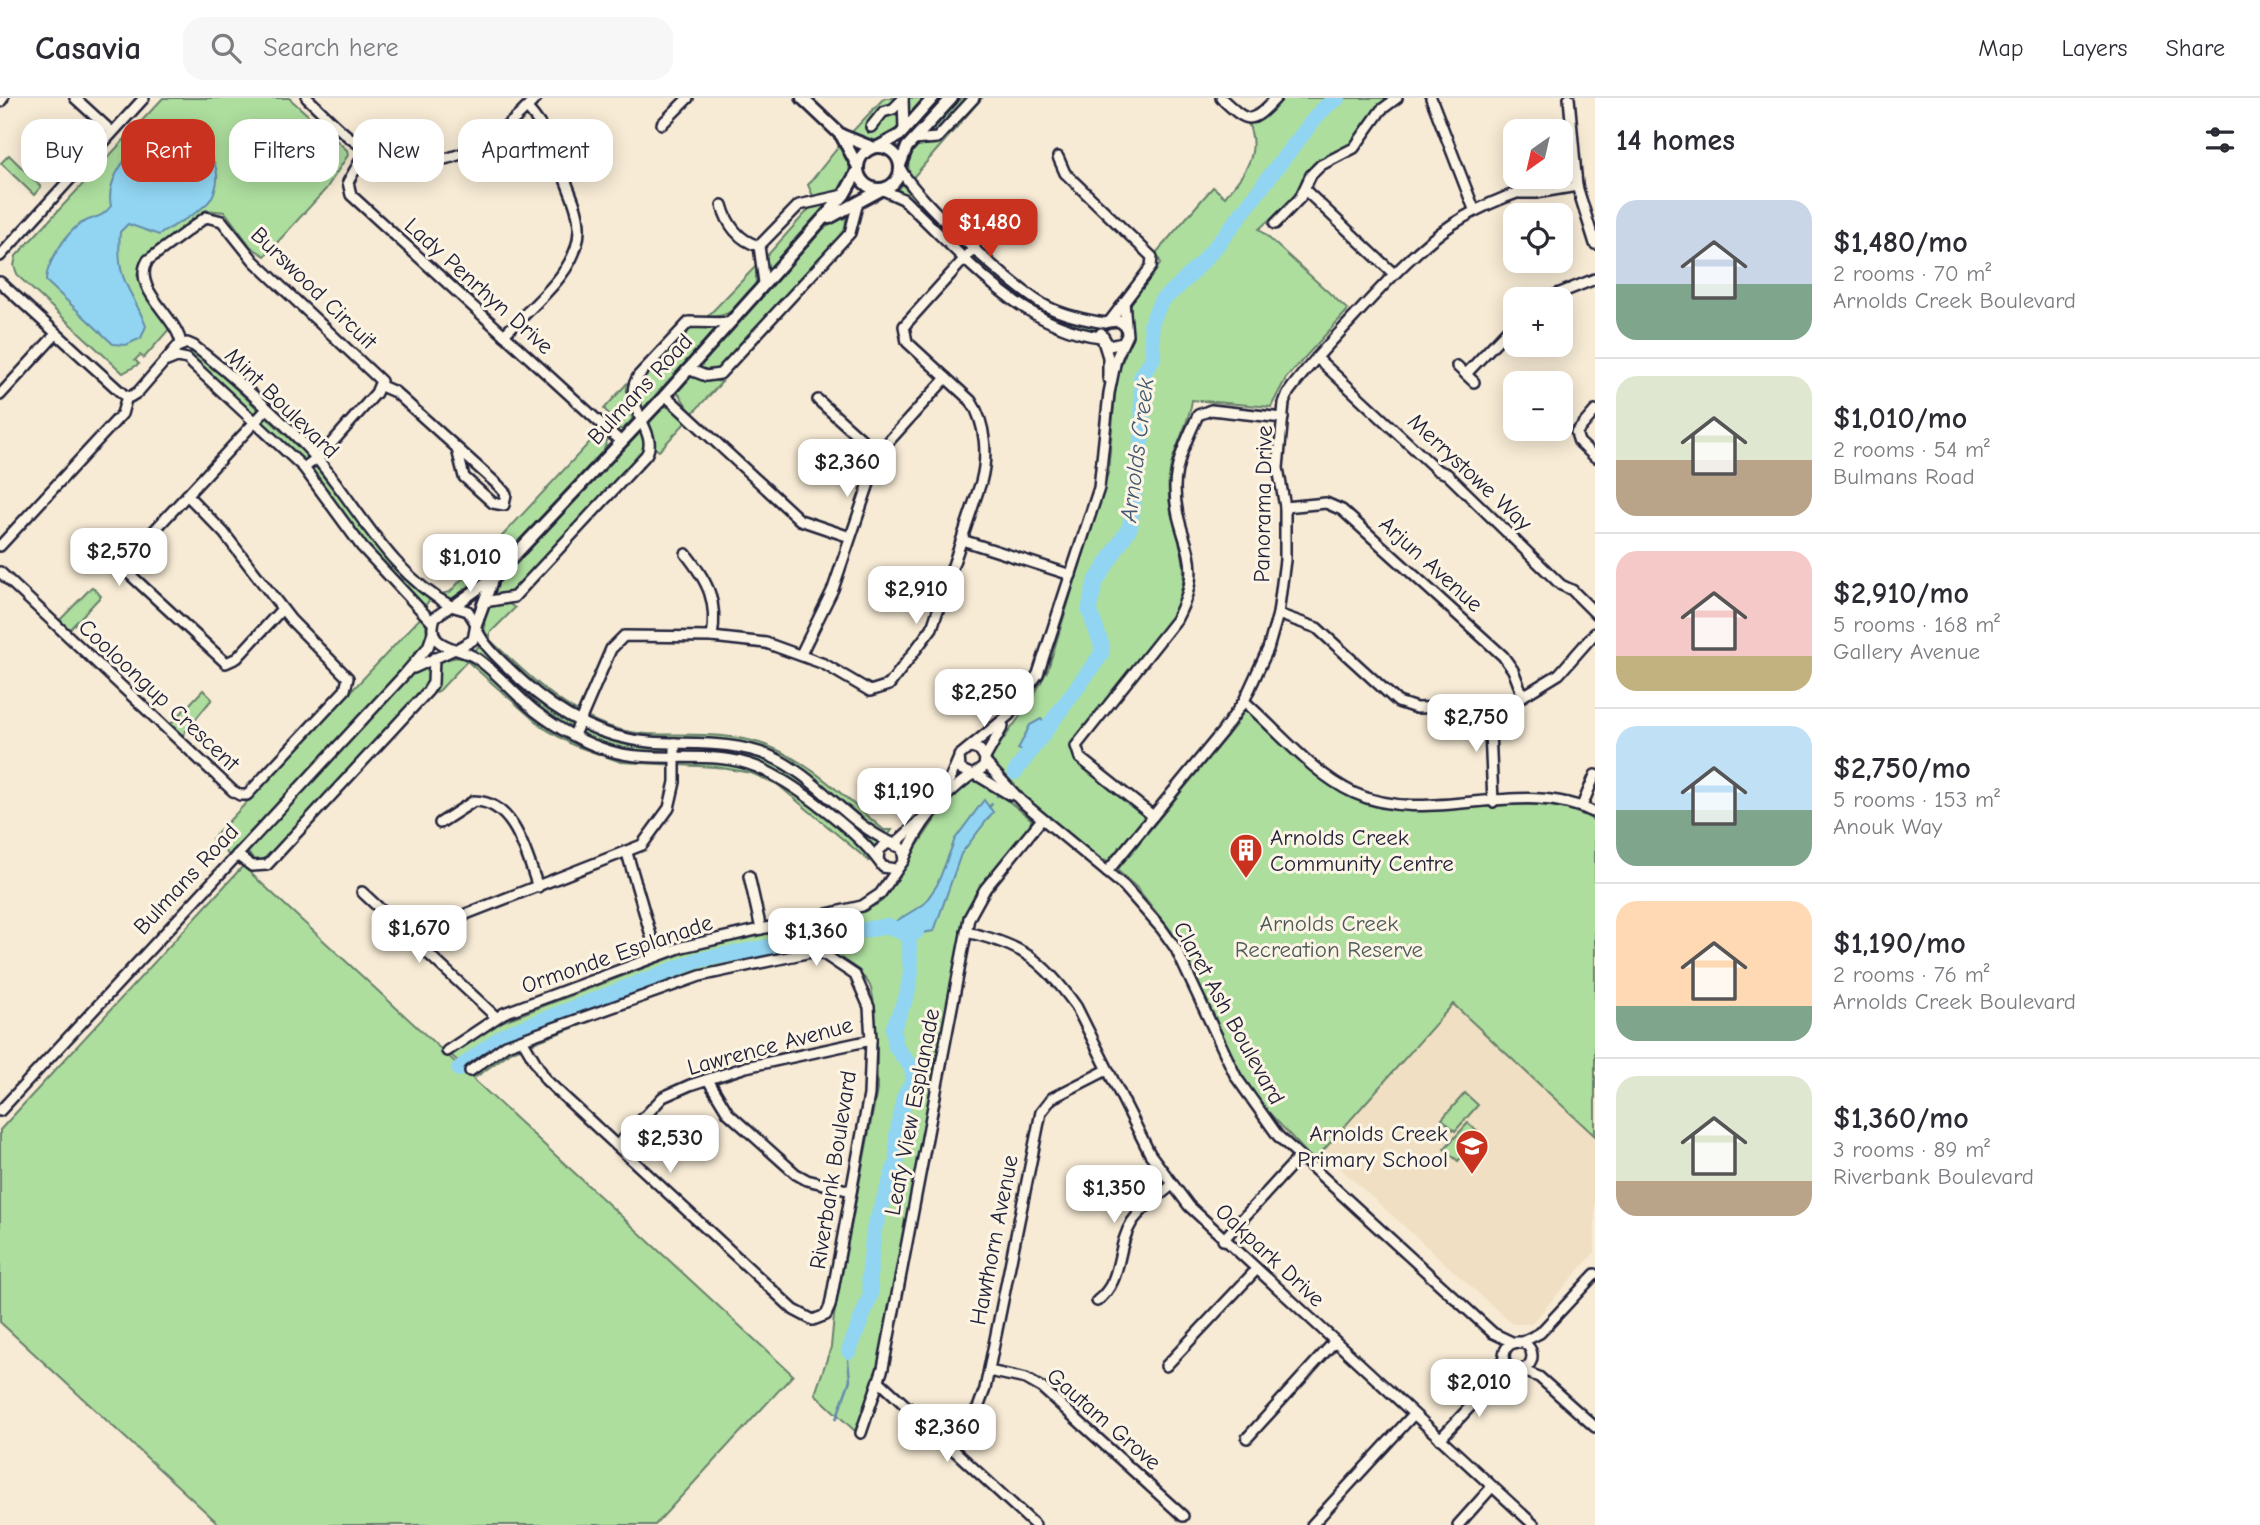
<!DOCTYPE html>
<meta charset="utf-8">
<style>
:root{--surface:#fff;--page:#f7f7f7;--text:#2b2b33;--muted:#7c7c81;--line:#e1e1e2;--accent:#c8321e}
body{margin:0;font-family:"Comic Neue",sans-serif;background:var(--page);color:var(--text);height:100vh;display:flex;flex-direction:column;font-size:26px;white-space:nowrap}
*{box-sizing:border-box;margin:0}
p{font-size:23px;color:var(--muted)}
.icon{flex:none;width:38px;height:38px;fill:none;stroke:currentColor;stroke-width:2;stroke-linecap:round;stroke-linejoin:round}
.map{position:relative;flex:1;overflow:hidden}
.drawer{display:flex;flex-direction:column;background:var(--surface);width:665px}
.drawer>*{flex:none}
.top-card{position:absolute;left:21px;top:21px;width:665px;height:63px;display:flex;gap:14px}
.needle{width:46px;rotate:214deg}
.fabs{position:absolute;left:1503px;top:21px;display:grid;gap:14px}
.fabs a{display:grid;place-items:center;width:70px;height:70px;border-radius:14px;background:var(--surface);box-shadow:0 4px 18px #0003;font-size:35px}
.price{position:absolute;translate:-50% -60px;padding:0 16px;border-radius:14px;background:#fff;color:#222;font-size:23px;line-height:46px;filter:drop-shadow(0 2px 4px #0008)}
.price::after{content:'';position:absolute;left:50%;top:42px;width:21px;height:16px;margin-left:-10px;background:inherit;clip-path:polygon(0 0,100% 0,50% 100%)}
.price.on{background:var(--accent);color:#fff}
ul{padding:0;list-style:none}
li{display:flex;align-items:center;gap:21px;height:175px;padding:0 21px}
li+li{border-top:2px solid var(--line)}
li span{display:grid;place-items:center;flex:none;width:196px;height:140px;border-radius:21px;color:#555}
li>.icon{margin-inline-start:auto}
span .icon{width:84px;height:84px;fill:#fffc;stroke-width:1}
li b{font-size:30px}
h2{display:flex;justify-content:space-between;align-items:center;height:84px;padding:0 21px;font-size:30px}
.pill{padding:0 24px;border-radius:21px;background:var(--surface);box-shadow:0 4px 18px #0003;font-size:24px;line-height:63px}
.pill.on{background:var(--accent);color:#fff}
header{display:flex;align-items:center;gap:42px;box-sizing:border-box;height:98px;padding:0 35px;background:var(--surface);border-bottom:2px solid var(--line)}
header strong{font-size:33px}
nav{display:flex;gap:38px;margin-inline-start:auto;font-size:24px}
.search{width:490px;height:63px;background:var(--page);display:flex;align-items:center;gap:18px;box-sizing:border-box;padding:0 24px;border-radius:21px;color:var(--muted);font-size:26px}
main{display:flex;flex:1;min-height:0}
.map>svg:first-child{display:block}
.built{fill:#f0dfc2}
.green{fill:#adde9e;stroke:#68806c;stroke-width:2}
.water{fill:#91d5f2;stroke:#658da9;stroke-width:2}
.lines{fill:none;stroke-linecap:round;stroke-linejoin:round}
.stream{stroke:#658da9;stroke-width:2.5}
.river{stroke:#91d5f2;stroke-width:16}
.minor-casing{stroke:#22223b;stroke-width:14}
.tertiary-casing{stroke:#22223b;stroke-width:16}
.minor{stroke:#fcf5e5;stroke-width:9}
.tertiary{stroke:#fcf5e5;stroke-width:10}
.labels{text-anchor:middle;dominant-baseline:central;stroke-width:6;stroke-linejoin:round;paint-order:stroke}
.street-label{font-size:23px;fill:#22223b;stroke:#fcf5e5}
.poi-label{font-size:23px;fill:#22223b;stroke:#fcf5e5;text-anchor:start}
.park-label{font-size:23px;fill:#4c5a59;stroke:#fcf5e5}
.water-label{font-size:24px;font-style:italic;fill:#435872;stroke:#fcf5e5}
</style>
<header>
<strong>Casavia</strong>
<div class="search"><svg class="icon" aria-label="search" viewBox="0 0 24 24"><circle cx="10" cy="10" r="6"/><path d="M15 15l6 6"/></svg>Search here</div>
<nav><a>Map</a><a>Layers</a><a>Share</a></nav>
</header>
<main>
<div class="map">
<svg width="1595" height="1427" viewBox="0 0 1595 1427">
<rect width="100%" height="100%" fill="#f7ebd5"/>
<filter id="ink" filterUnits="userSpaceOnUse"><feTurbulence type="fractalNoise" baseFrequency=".0143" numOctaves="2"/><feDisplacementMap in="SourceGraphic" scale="14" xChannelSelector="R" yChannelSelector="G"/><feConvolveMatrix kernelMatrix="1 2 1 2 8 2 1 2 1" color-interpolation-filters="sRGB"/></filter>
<g filter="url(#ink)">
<!-- built -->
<polygon class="built" points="1453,906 1595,1038 1595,1154 1531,1226 1512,1226 1322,1054"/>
<!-- green -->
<g class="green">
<polygon points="163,0 289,0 347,52 348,57 326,91 265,158 251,149 225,114 206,112 142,160 137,177 171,229 144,260 140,257 135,262 139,266 123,275 18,178 14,168 16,158"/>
<path d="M884 0H931C909 24 892 42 861 51L849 37Z"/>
<polygon points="961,0 982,0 910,83 908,63 914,51"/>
<path d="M1280 0H1390L1381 6 1364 35 1346 49 1314 65 1302 81 1299 95 1259 131 1348 212 1286 280 1271 309 1192 302C1189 329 1171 352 1169 380 1164 439 1204 454 1170 522L1072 644V653L1077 662 1148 718 1109 763 1102 762 1024 699 992 664V657L1031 603 1048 571 1108 375 1115 296 1119 272 1131 241V201L1161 165 1156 155 1213 89 1225 99C1245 75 1261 56 1248 25H1256Z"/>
<polygon points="840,47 850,63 848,88 766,175 764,161 810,110 813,98 808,87"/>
<polygon points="9,57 41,89 34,97 1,65"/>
<polygon points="900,80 903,88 1031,203 1098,221 1095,235 1039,216 1004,191 890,91"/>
<polygon points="846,118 845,135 718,274 706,275 701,271 700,265 823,131"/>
<path d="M756 168V186C739 206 735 219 707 219Z"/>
<polygon points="692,228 719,229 640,314 638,287"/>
<polygon points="190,254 196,254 304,354 384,456 430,501 425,508 375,459 314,377 193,261"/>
<polygon points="690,279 722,284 692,316 677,293"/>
<polygon points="630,282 632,322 623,331 614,331 607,325 612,319 604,311"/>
<polygon points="664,307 677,314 686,324 659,353 653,349 649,324"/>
<path d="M601 332 607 341 604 352 477 488C464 497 454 507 440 496L450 494Z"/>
<polygon points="639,334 643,335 646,352 513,497 492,499 495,488"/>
<polygon points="92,489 101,498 68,533 58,524"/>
<path d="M492 505 509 506 515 510 490 535V542C536 584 581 632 647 636 686 638 731 633 768 648 812 665 848 703 884 732H892L869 763 777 686 751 675 716 669 621 664 573 647 542 629 467 563 440 592 404 612 268 760 256 763 247 754 253 746 408 579C427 570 448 556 470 560L485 539 484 518Z"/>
<path d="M424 516C427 530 429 539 420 552L230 758 212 741Z"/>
<polygon points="203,592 212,601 182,638 170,627"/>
<path d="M1245 611C1279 641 1315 686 1358 702 1433 732 1527 683 1595 723V1038L1453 906 1314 1063 1261 1006 1239 972 1171 833 1137 790 1117 772 1235 628Z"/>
<path d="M974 683H983L1031 721V729L976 798 968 814 879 1273 855 1333 815 1296 831 1249 834 1218 877 992C877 972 878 901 869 886 861 872 841 866 829 855L824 827 826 824 829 825 830 820C847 816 868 814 882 803 889 797 891 787 896 780 915 755 945 696 974 683Z"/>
<polygon points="243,768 793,1277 655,1427 220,1427 0,1224 0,1032"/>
<polygon points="799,827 814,832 816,853 697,883 512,953 476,979 451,957 496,926 689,853"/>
<polygon points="1465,995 1478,1007 1455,1033 1442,1021"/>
<polygon points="1468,1025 1481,1037 1458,1063 1444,1051"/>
</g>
<!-- water -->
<g class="water">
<path d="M160 28C192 33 231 61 212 99 206 112 172 128 159 137L128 126 120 134C116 185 129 185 146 228L141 240 126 247 113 246 46 183C46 166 68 131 84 124 96 118 102 120 111 108 104 78 137 44 160 28Z"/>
<polygon points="1041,621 1049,628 1035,651 1026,655 1018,651 1030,627"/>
<polygon points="984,702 993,714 961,756 934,833 908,837 888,828 924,806 937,787 955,741"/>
</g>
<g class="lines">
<!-- stream -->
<g class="stream">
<polyline points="997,698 999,696"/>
<polyline points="989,709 992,706"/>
<polyline points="836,1321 850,1282 848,1262"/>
</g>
<!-- river -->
<g class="river">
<path d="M1015 674 1101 557 1102 548 1089 512 1095 485 1130 429 1143 330 1141 279 1153 260 1151 226 1161 203C1215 160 1251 100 1294 47 1308 31 1318 11 1338 0"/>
<polyline points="835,837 888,828 908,837"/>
<polyline points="459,971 504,937 698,862 807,842"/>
<polyline points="849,1253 871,1196 869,1180 874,1131 897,1063 897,1037 904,999 914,982 912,970 896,949 893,931 907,897 911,874 908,837 916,834"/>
</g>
<defs>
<g id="minor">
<polyline points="75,0 112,34"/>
<path d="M307 0C326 17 346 41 369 52 436 83 491 49 536 0"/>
<polyline points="903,0 904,33"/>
<path d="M1221 0C1248 25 1250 28 1276 0"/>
<polyline points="1431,0 1474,111"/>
<polyline points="1569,0 1577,88 1595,146"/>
<polyline points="0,4 3,0"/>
<polyline points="662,26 688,0"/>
<polyline points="871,29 883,14 893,11 903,1"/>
<polyline points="913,42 937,40 974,0"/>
<polyline points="367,51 348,84 351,97 620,343"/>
<polyline points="1058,59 1065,75 1152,159 1151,169 1110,223"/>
<path d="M900 70C914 100 1017 194 1048 209 1066 218 1086 222 1106 225"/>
<path d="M883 92 903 101C960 154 1020 230 1101 239"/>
<polyline points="1305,92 1394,176"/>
<polyline points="1520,95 1536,95 1577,88"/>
<path d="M722 107C727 126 739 143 759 148"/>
<polyline points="1275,126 1300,100 1311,77 1321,67 1354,50 1381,12 1397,0"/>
<polyline points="0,158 144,0"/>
<path d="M0 184 124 297 130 299 138 294 177 249 187 245 194 248C231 276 289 328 319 363 361 414 391 476 451 508"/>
<polyline points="764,185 759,148 799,107 844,97"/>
<polyline points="1545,201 1595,181"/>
<polyline points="1108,224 1119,223 1125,228"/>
<polyline points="1101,235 1109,248 1123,245 1127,237 1124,204"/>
<path d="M504 237C530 209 578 174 579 133 580 115 571 97 565 81 555 54 547 32 527 10"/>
<polyline points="1103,243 1108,259 1108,280"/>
<path d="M181 246C178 219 130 191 148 162L206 119 222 123 254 163 381 283 376 295 323 355 304 370"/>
<polyline points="1317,260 1437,372 1447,376 1561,487 1572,492 1595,515"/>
<polyline points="167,263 177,259 187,261 304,370 362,449 433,525"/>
<polyline points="1457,268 1474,284"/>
<polyline points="688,271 706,278 720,276 850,135 858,104"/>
<polyline points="1466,276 1516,223"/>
<polyline points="381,288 395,294 498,387 506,396 504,407 493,405 464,379 457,351"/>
<polyline points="0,297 56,236"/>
<polyline points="665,297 800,422 850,439"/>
<polyline points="818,302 867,346 880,353"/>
<polyline points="266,312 126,463 124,471 226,565 237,560 282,511"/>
<polyline points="1595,313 1576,335 1579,344 1595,359"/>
<polyline points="1285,409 1326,405 1342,412 1503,558 1513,572 1523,598"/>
<polyline points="962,442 1071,477"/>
<polyline points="0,448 122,316 127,298"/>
<path d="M686 456C708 484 718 503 712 539"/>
<polyline points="0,474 233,693 240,697 247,697 345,592 348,580 291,522 224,435 187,397"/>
<path d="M484 504 514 499 646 357C661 335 618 306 639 277L689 224 730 225"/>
<polyline points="1278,516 1317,530 1398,604 1416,610 1489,608 1523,598 1559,576 1595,535"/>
<path d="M476 530C486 552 504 565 521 582 557 615 599 640 649 644 690 647 731 642 770 658 817 678 846 725 892 745"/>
<path d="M457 551 473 542 476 526 468 513 451 508 435 519C424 552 458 548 476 560 498 575 515 597 535 613 557 630 584 645 610 653 658 667 711 650 757 669 793 684 854 731 878 762"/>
<polyline points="801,556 833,491 880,353 946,280"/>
<polyline points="414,570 453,552"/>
<path d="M1244 603C1278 633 1313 676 1354 695 1430 730 1521 677 1595 715"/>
<polyline points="1489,608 1493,704"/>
<path d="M574 637 611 551 624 538 712 539 766 545 824 566 870 593 889 587 932 530 981 384C988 358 986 326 971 303L907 244 904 228 975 149"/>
<polyline points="970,650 980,652 985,660 984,669 973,677 960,671 959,658 1009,617 1038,576 1099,390 1109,295 1116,261 1123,245"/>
<polyline points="985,660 1003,628"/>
<polyline points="985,664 1021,703 1124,788 1161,830 1176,851 1236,979 1278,1038 1493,1235 1514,1245"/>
<polyline points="975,676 1010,697"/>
<polyline points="943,697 958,662"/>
<polyline points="1582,708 1595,677"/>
<path d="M1153 718 1080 660 1076 648 1176 522C1210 459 1175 445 1175 390 1175 365 1188 339 1198 317L1211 312 1283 320"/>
<path d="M440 725 474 703C515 703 527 759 538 789"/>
<polyline points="895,746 924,719"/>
<polyline points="627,755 657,858"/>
<polyline points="237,757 252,768 267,767 428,593 433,585 434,560"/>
<path d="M905 759C919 725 941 699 971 677"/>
<path d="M1107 774 1222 634 1244 603 1268 551 1278 516 1285 462V409L1278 370 1284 305 1288 295C1308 267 1332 243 1355 218 1432 134 1463 105 1576 78"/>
<polyline points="749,778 761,831"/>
<polyline points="362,794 496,919"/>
<polyline points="812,819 822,855"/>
<path d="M966 834C1021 846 1043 862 1076 908L1150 1056 1189 1108 1534 1427"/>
<polyline points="427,855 466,816 642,747 669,710 675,684 675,645"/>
<polyline points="447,953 504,915 682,849 862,808 880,796 904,762 902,750 888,745 879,752 878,762 883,769 895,771"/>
<polyline points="470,973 506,947 700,878 811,854 822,855 855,877 869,909 871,942 869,997 830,1208 826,1217 813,1222 794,1212 546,982 523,943"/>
<polyline points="708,982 728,1015 796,1076 807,1082 851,1093"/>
<polyline points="0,1013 404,577 428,549 433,535"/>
<polyline points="617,1048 663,999 690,987 746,969 871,942"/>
<polyline points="1223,1142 1300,1058"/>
<path d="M1097 1203C1124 1182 1115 1151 1132 1124 1142 1109 1158 1099 1172 1087"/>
<circle cx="1518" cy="1258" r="14"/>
<polyline points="1520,1245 1540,1235 1595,1176"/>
<polyline points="1166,1268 1256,1172"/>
<polyline points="1521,1272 1539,1279 1595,1329"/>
<polyline points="989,1273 1026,1281 1042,1290 1183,1418"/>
<polyline points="879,1283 1035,1427"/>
<polyline points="861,1335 883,1270 969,820 985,791 1042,721"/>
<polyline points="1247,1340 1335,1243"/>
<polyline points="1440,1341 1496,1281 1504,1260"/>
<polyline points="947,1345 978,1310 985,1291 1041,1014 1052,1000 1107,972"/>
<polyline points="1312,1427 1413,1317"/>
<polyline points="1458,1427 1492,1389"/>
</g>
<g id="tertiary">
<polyline points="802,0 841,37 858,69"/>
<polyline points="841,37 871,49"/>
<polyline points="880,48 900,37 933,0"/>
<circle cx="879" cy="70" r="21"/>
<polyline points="900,67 907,49 952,0"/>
<polyline points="829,120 879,93"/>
<polyline points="454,508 494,479 661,302 844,97 858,72"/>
<polyline points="476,526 491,485"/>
</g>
</defs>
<!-- minor casing -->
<use href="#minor" class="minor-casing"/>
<!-- tertiary casing -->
<use href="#tertiary" class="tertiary-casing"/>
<!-- minor -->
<use href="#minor" class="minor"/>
<!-- tertiary -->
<use href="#tertiary" class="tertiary"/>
</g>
</g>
<!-- icons -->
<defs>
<symbol id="building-pin" viewBox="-11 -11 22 30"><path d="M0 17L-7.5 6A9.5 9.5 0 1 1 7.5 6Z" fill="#c8321e" stroke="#fcf5e5"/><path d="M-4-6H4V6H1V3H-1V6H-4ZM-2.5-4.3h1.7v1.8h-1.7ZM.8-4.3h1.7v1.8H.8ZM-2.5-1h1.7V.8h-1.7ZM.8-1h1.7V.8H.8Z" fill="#fff"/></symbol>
<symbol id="school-pin" viewBox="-11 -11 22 30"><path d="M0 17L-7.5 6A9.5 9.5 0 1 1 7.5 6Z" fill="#c8321e" stroke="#fcf5e5"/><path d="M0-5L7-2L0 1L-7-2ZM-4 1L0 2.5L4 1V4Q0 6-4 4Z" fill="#fff"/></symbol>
</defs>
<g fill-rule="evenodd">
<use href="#building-pin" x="1227" y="733" width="38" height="52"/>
<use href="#school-pin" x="1453" y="1029" width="38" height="52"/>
</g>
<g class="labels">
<!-- street labels -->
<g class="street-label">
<text transform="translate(479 188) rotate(42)">Lady Penrhyn Drive</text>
<text transform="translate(314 190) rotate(44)">Burswood Circuit</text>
<text transform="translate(640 291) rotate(-47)">Bulmans Road</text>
<text transform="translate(282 305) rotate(44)">Mint Boulevard</text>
<text transform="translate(1470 374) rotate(43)">Merrystowe Way</text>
<text transform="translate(1263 406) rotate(-89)">Panorama Drive</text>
<text transform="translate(1431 466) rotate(42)">Arjun Avenue</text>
<text transform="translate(159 597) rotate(43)">Cooloongup Crescent</text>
<text transform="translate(186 781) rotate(-47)">Bulmans Road</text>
<text transform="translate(617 856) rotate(-19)">Ormonde Esplanade</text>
<text transform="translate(1229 915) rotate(61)">Claret Ash Boulevard</text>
<text transform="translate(770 948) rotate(-15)">Lawrence Avenue</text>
<text transform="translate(912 1014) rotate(-79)">Leafy View Esplanade</text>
<text transform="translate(833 1072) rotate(-81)">Riverbank Boulevard</text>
<text transform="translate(994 1142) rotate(-79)">Hawthorn Avenue</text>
<text transform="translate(1270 1157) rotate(43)">Oakpark Drive</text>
<text transform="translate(1104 1321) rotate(41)">Gautam Grove</text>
</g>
<!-- poi labels -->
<g class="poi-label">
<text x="1270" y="739">Arnolds Creek<tspan x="1270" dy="26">Community Centre</tspan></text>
<text x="1448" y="1035" text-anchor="end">Arnolds Creek<tspan x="1448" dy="26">Primary School</tspan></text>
</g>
<!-- park labels -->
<g class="park-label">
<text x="1329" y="825">Arnolds Creek<tspan x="1329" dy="26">Recreation Reserve</tspan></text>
</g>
<!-- water labels -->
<g class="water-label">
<text transform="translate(1137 352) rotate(-83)">Arnolds Creek</text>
</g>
</g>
</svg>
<div class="fabs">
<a><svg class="needle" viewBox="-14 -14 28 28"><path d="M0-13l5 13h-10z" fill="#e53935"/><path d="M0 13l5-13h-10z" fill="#7c7c81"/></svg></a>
<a><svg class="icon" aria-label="locate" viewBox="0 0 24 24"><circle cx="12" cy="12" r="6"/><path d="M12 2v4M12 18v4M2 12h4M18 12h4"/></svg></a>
<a>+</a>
<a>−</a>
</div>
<b class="price on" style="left:990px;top:161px">$1,480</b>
<b class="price" style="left:847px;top:401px">$2,360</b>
<b class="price" style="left:119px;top:490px">$2,570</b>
<b class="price" style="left:470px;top:496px">$1,010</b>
<b class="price" style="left:916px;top:528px">$2,910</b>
<b class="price" style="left:984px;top:631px">$2,250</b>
<b class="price" style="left:1476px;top:656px">$2,750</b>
<b class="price" style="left:904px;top:730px">$1,190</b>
<b class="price" style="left:419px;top:867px">$1,670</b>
<b class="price" style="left:816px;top:870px">$1,360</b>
<b class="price" style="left:670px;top:1077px">$2,530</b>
<b class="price" style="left:1114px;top:1127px">$1,350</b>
<b class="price" style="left:1479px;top:1321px">$2,010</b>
<b class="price" style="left:947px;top:1366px">$2,360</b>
<div class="top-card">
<a class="pill">Buy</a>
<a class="pill on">Rent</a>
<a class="pill">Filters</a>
<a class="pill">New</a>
<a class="pill">Apartment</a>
</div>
</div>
<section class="drawer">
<h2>14 homes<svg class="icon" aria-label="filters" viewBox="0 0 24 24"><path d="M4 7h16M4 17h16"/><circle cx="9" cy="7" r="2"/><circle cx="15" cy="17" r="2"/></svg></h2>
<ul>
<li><span style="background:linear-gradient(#c9d6e8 60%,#7fa58c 0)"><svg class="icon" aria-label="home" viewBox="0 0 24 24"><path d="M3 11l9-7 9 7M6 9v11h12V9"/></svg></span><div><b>$1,480/mo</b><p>2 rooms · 70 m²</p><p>Arnolds Creek Boulevard</p></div></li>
<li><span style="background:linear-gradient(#dfe7d0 60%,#b9a48a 0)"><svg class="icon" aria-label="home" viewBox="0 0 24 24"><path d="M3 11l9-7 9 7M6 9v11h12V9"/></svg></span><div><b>$1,010/mo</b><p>2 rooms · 54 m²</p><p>Bulmans Road</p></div></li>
<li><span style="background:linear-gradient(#f6c9c9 75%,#c2b280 0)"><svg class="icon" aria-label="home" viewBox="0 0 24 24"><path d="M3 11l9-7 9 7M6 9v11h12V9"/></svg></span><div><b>$2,910/mo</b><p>5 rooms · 168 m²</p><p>Gallery Avenue</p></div></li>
<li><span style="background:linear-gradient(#bfe0f5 60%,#7fa58c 0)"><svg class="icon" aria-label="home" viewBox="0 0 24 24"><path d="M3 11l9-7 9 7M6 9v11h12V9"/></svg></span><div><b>$2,750/mo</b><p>5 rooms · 153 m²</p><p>Anouk Way</p></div></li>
<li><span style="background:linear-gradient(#ffd9b3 75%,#7fa58c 0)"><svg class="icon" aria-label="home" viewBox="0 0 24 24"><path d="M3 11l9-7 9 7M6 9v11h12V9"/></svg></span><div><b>$1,190/mo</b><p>2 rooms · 76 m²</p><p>Arnolds Creek Boulevard</p></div></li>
<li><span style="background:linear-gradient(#dfe7d0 75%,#b9a48a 0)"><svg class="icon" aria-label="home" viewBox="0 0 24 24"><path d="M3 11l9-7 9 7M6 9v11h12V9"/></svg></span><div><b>$1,360/mo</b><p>3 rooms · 89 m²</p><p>Riverbank Boulevard</p></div></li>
</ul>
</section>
</main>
